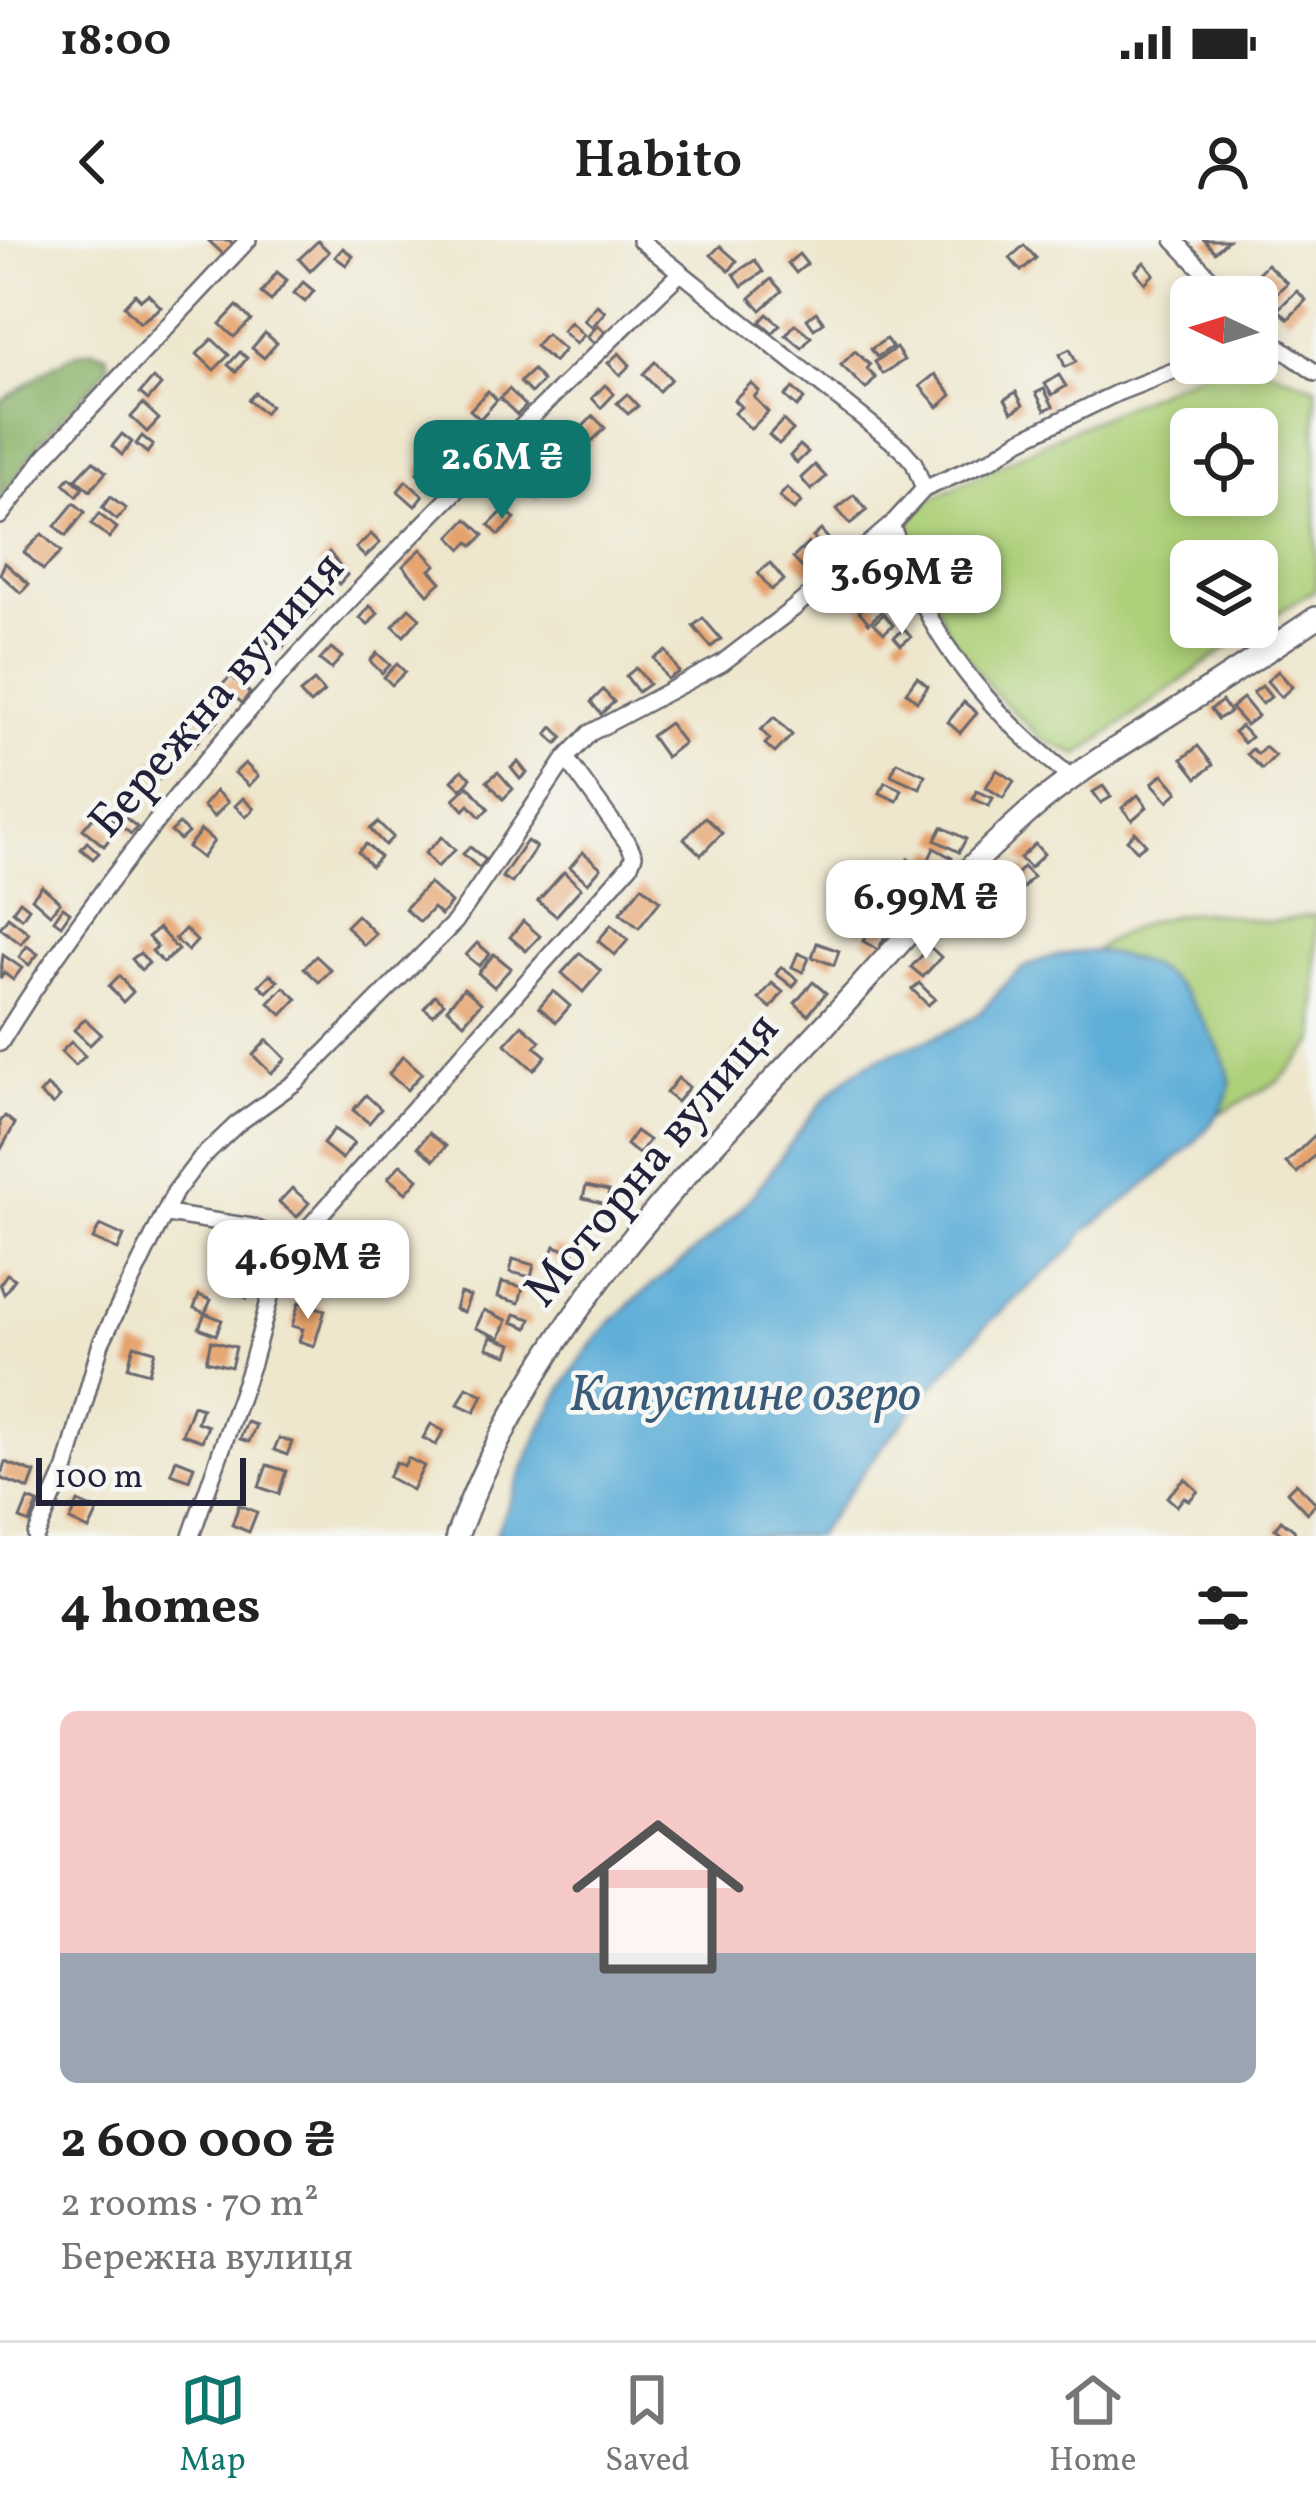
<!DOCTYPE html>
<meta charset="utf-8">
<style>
:root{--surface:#fff;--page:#f2f2f2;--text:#222;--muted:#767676;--line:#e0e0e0;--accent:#0f766e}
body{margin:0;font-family:Vollkorn,serif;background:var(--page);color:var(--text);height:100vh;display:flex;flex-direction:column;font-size:45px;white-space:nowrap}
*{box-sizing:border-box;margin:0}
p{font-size:39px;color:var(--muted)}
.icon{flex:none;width:66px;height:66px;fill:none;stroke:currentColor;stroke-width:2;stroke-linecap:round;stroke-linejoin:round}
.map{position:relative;height:1296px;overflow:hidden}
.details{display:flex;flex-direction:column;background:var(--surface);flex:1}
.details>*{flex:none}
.needle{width:78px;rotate:274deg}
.buttons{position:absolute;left:1170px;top:36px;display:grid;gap:24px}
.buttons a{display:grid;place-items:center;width:108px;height:108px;border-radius:18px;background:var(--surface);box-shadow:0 6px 18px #0003;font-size:60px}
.scale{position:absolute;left:36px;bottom:30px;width:210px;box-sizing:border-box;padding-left:12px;border:6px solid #22223b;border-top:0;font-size:33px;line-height:42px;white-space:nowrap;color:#22223b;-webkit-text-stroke:9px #f6f6f2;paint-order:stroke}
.price{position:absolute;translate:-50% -102px;padding:0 27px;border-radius:24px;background:#fff;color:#222;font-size:39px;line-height:78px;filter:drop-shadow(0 3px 6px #0008)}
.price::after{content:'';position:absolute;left:50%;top:72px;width:36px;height:27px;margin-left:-18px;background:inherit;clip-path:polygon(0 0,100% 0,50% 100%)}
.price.on{background:var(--accent);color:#fff}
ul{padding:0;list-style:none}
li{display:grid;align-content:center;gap:24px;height:636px;padding:0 60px}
li span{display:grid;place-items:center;height:372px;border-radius:18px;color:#555}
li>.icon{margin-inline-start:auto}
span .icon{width:216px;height:216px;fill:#fffc;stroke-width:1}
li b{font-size:51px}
h2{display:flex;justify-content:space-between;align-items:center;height:144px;padding:0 60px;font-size:51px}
.status{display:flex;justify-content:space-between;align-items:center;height:84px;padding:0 60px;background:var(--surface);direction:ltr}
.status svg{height:33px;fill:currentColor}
header{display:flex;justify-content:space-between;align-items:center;height:156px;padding:0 60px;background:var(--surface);font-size:54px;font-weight:600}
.tabs{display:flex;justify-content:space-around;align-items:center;height:168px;border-top:3px solid var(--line);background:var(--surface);font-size:33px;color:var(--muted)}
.tabs a{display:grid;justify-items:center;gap:6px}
.tabs .on{color:var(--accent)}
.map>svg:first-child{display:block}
.green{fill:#add079;stroke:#68795a;stroke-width:3;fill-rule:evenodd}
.forest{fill:#8ab269;stroke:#566a52;stroke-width:3}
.water{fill:#5daed8;stroke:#40688a;stroke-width:3}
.building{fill:#e5a26c}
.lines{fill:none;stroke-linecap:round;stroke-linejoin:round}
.street-casing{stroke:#69676e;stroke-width:20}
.secondary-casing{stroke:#69676e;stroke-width:26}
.street{stroke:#fff;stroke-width:15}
.secondary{stroke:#fff;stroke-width:21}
.labels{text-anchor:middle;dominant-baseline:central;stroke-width:9;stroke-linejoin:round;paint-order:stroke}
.street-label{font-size:48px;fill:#22223b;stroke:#f6f6f2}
.water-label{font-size:51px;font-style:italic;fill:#3a5a7a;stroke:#f6f6f2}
</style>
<div class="status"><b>18:00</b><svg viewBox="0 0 49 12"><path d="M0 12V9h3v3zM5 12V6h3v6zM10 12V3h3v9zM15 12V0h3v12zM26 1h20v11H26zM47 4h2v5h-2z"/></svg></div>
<header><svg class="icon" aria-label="back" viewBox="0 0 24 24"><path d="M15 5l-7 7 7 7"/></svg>Habito<svg class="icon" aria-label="person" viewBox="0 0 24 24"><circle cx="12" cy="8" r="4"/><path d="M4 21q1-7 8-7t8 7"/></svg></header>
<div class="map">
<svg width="1316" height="1296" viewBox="0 0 1316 1296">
<rect width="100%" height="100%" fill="#f6f6f2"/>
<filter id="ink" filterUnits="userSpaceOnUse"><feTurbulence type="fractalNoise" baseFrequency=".00833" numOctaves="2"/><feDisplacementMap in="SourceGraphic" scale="24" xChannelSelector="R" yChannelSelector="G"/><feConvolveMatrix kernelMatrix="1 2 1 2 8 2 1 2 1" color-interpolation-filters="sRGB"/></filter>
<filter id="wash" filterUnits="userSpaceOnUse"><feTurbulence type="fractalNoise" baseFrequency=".004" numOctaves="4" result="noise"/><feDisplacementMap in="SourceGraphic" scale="48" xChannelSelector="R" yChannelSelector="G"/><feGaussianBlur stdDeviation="2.7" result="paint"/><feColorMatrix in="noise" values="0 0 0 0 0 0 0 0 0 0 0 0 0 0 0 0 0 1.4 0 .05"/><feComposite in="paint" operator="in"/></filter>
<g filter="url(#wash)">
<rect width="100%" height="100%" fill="#eee7ce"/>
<!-- green -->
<g class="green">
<path d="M1221 123H1251L1316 147V349L1257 386V321H1191V387H1256L1078 515 1042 499 995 454 948 392 908 294 910 280 931 259 1065 193ZM1257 189V255H1191V189Z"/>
<path d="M1206 672 1270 682 1316 675V801L1279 841 1217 875 1227 859 1136 719 1095 711C1127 685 1165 674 1206 672Z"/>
</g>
<!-- forest -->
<path class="forest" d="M92 110 106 114 109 122 106 130 42 200 0 261V161C32 145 57 116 92 110Z"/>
<!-- water -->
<path class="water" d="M1095 711C1148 721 1170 728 1200 775 1210 792 1229 823 1230 842 1232 889 1118 965 1084 992L1073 1008 982 1089 882 1207 816 1296H495C522 1232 547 1164 589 1108 630 1052 698 1017 744 965 780 925 806 872 848 837 882 809 934 804 972 778 990 766 1000 747 1017 733 1038 716 1069 712 1095 711Z"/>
<g id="blocks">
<!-- building -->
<g class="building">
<polygon points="208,0 229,0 234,5 224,15"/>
<polygon points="1204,0 1228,0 1215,12"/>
<polygon points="318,1 329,12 310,31 299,19"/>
<polygon points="1024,5 1036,18 1021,31 1010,18"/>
<polygon points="720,6 737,21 729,31 711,15"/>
<polygon points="343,8 353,16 346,25 335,17"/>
<polygon points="799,14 807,24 796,33 788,23"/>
<polygon points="755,20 763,32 742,46 734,34"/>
<polygon points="1144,22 1154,34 1145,43 1135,31"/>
<polygon points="1267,24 1287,43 1268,61 1249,42"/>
<polygon points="277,32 287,40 271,61 261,53"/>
<polygon points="771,39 782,51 761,70 750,58"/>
<polygon points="303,42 314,51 305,62 294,53"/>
<polygon points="1297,51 1306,60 1288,79 1278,69"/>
<polygon points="135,54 141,60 148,54 161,67 140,83 124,66"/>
<polygon points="597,65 605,72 592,87 584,80"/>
<polygon points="237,66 251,80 234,97 220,84"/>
<polygon points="816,72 824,82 814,89 807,79"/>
<polygon points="767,74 780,85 773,93 760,82"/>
<polygon points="570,82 584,95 576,104 562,91"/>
<polygon points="795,84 811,97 802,108 786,95"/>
<polygon points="598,85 605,92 595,104 587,97"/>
<polygon points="265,93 277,103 264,118 252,108"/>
<polygon points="546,94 564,110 554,122 535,106"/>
<polygon points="212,99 229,115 214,130 197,114"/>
<polygon points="886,99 892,107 877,117 871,109"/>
<polygon points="896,108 904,120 883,134 875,122"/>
<polygon points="1070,109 1076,122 1065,127 1060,114"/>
<polygon points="855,111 870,125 867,129 876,138 866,149 841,125"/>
<polygon points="240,112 247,118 236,132 228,125"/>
<polygon points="619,113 630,125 620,135 608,123"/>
<polygon points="655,122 671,139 659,151 643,134"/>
<polygon points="533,130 543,141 531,153 520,142"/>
<polygon points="935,134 952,155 938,167 920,146"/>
<polygon points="1059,135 1066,146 1052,155 1045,144"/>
<polygon points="153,138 161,145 148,160 140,153"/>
<polygon points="751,143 759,151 754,157 768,172 751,189 734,173 741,167 734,160"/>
<polygon points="605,145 614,154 601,168 592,158"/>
<polygon points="793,148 804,159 797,167 785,156"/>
<polygon points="509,149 526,166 517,175 500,158"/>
<polygon points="1044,149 1053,166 1045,170 1036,153"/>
<polygon points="488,151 497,160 480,179 470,170"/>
<polygon points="1016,152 1023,165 1012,172 1005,159"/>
<polygon points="255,153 270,166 264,173 248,160"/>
<polygon points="627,154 638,166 628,174 617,163"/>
<polygon points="143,164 159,179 147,192 131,177"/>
<polygon points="593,176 605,188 585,208 574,196"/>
<polygon points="783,180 793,190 779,204 769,195"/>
<polygon points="456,184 467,194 453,210 442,200"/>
<polygon points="548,186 560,199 554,205 542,192"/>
<polygon points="122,194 132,202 122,215 112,206"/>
<polygon points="142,196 153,205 147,213 136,204"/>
<polygon points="800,205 808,212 797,223 790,216"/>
<polygon points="562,208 574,219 561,233 549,222"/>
<polygon points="93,221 106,232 90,251 76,239"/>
<polygon points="425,223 440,237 432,246 417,233"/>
<polygon points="815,225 826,237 811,250 801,238"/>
<polygon points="543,234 552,241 537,259 528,251"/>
<polygon points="70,237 83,248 77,256 64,244"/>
<polygon points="406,241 423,256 415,266 398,251"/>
<polygon points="787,248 801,262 794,270 779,257"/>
<polygon points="854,255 867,270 850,284 837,269"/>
<polygon points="110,257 126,269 117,280 102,268"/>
<polygon points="74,263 85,272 66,296 55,286"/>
<polygon points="505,269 515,279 499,295 489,285"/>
<polygon points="99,274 117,288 109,298 91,284"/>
<polygon points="467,279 484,295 473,306 469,302 462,309 450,297"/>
<polygon points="821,290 831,302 824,309 813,297"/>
<polygon points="42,294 61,312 43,330 24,312"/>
<polygon points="371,294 380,303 365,317 356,308"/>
<polygon points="808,303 823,318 807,333 793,318"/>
<polygon points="421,309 436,325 430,330 441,342 428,354 403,326"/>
<polygon points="329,312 347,335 339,344 318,324"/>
<polygon points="889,317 900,332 892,339 880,323"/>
<polygon points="5,323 29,344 21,353 0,334"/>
<polygon points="770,323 784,340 771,350 758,333"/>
<polygon points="868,328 879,340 860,357 849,345"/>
<polygon points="300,357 315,370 307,380 292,367"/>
<polygon points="872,360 882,371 869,383 859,371"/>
<polygon points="370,366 378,373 368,385 360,378"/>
<polygon points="409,368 420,378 404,396 393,386"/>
<polygon points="884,374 893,385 884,393 874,383"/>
<polygon points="703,378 721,399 711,407 693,386"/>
<polygon points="269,386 288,401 279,412 260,396"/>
<polygon points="904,389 911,397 901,405 894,397"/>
<polygon points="331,408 342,417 331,429 320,420"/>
<polygon points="666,411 679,432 667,439 654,418"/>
<polygon points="377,413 390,425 382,433 370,421"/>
<polygon points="242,421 256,433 247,444 232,432"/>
<polygon points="397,424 405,432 392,445 384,437"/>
<polygon points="636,428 649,444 638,452 626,436"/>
<polygon points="1278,431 1292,447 1281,457 1267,441"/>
<polygon points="231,436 250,453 242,463 222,445"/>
<polygon points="917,437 928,446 917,461 906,452"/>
<polygon points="314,441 324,452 310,464 300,453"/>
<polygon points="1262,446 1271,457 1262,464 1253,453"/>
<polygon points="213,449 229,462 220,473 204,460"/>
<polygon points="603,450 614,462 601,474 591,462"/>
<polygon points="1243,458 1258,476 1246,485 1231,468"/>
<polygon points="1222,461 1230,472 1218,479 1211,469"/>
<polygon points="964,462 977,473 960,493 948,482"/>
<polygon points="205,469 218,481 210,489 197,477"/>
<polygon points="774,477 792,495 775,513 765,504 770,499 761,490"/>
<polygon points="185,482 202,496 194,506 177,493"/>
<polygon points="669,483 684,503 666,517 651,496"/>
<polygon points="1241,486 1251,497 1244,503 1234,492"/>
<polygon points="553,487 563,497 557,504 547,494"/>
<polygon points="1198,506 1213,525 1197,538 1182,519"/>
<polygon points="1265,507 1275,516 1262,529 1247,514 1252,509 1258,514"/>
<polygon points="154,520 166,530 159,539 147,529"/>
<polygon points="518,522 527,533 520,539 511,528"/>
<polygon points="897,522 925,535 920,548 891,535"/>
<polygon points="245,523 258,536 249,546 235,533"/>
<polygon points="462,530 471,538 461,549 452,541"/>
<polygon points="997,530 1014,541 1003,558 986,547"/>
<polygon points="498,532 513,549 503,559 487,541"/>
<polygon points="1163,534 1178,552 1168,561 1152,543"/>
<polygon points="885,542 902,550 897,561 880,553"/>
<polygon points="468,546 489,569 480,577 469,565 464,570 454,559"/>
<polygon points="1103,546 1111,557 1101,563 1093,552"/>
<polygon points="216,551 228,562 214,577 203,566"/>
<polygon points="976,551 993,558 989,566 973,559"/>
<polygon points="1138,555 1147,567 1132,580 1122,568"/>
<polygon points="243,558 254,569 246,577 235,566"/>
<polygon points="117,571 137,587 131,594 111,578"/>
<polygon points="93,577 114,593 104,606 83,589"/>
<polygon points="705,577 722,593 701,615 684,599"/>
<polygon points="378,582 393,597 385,605 370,589"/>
<polygon points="179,584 188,593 180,600 171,592"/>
<polygon points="942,587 966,599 959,612 935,600"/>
<polygon points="201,590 214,601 202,618 188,607"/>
<polygon points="1135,592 1146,604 1137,611 1127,600"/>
<polygon points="442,597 455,610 437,627 425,613"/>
<polygon points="527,601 536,607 512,643 502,637"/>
<polygon points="87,602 99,613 93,619 81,609"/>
<polygon points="366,604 380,617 371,626 358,612"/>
<polygon points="1035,604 1044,614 1030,628 1020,618"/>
<polygon points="470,607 486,620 479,628 463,614"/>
<polygon points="934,608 952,618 946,630 928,621"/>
<polygon points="583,612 601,628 588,643 570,627"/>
<polygon points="908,619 918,627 910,636 901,629"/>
<polygon points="1023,627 1033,637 1023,648 1013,638"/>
<polygon points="564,632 581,648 556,676 538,661"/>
<polygon points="899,638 917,649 909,662 891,652"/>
<polygon points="429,643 451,663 441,675 433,668 420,682 405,669"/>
<polygon points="42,646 60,662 50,674 32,658"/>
<polygon points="642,646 660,661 639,688 620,673"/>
<polygon points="20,661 29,668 22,678 13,671"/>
<polygon points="63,667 70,672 61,685 54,680"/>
<polygon points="851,670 869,681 862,694 843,683"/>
<polygon points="357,675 376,694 364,705 346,686"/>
<polygon points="8,677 29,693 21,704 0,688"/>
<polygon points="875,679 890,687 878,710 863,701"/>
<polygon points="523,681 540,696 526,711 510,697"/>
<polygon points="611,685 628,700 615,715 598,701"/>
<polygon points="159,688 178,710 163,723 152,711 157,707 148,697"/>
<polygon points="185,689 197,701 188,711 175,699"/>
<polygon points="477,703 490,714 479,726 466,715"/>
<polygon points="817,703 839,711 834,725 812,717"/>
<polygon points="27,706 38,714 29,725 19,717"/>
<polygon points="930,707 941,717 923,737 911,727"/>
<polygon points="140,713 149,723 141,730 132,719"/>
<polygon points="580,713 601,731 583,752 562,733"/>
<polygon points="798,713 809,718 803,732 792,727"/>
<polygon points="494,714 511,728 494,747 478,733"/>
<polygon points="3,715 22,728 13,740 4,733 0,739"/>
<polygon points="316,716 331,730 319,742 304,728"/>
<polygon points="781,727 798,740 793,747 776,734"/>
<polygon points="270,734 278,741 267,752 259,745"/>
<polygon points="119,736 133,752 123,762 109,746"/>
<polygon points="813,742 826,753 808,775 795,763"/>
<polygon points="772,743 783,752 771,768 759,759"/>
<polygon points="919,743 935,759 928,765 912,749"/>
<polygon points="284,747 297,759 282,775 269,763"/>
<polygon points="464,748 481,763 464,783 447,768"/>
<polygon points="553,751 570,766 556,782 539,767"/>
<polygon points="435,755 444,763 433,775 424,768"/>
<polygon points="85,779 101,794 90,805 74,790"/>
<polygon points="522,785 540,801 535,807 546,816 534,830 505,804"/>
<polygon points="267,800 286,819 271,833 253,815"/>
<polygon points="71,802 85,816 75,826 61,812"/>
<polygon points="737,809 751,820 734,841 721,830"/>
<polygon points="403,816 422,833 407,850 389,834"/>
<polygon points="678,838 689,847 677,862 666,853"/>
<polygon points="47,846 60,857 53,865 40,854"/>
<polygon points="366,855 381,869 369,883 353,870"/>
<polygon points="5,876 15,884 0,911 0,882"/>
<polygon points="334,889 354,903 342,919 323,904"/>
<polygon points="636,891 649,900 639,914 626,905"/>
<polygon points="429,893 446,906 434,920 418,907"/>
<polygon points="1316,894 1316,914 1297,933 1286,923"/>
<polygon points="401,924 418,939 406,953 388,938"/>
<polygon points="586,946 609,951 606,964 583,958"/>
<polygon points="292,948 309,963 297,977 279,962"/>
<polygon points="100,985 124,996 118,1010 93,999"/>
<polygon points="215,1005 230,1013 225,1023 209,1015"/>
<polygon points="555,1006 573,1013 568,1025 550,1018"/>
<polygon points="513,1019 534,1025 531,1037 510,1032"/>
<polygon points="238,1027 257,1035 247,1058 229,1050"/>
<polygon points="7,1034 15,1039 4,1054 0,1044"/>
<polygon points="502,1042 523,1047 519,1063 498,1057"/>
<polygon points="460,1053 470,1056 464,1072 455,1069"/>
<polygon points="199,1055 211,1060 205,1073 194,1068"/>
<polygon points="299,1062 325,1070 314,1106 299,1101 303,1089 292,1086"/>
<polygon points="484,1070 507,1080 500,1098 476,1088"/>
<polygon points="205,1073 222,1080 216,1095 199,1088"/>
<polygon points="515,1074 531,1079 528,1088 512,1082"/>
<polygon points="491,1097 512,1104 508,1115 487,1108"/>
<polygon points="211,1101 236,1107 231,1127 206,1121"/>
<polygon points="134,1105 155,1111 149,1133 128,1127"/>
<polygon points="467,1147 483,1155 475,1172 458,1164"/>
<polygon points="193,1165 202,1168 197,1182 208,1186 202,1201 182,1194"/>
<polygon points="247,1182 256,1185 249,1202 240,1199"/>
<polygon points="431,1184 444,1191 436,1205 423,1198"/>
<polygon points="279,1198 292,1202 287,1215 274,1210"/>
<polygon points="408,1218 424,1226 412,1250 388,1237 396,1222 404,1226"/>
<polygon points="176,1219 194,1226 189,1240 171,1233"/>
<polygon points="5,1222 35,1233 29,1249 0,1238"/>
<polygon points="267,1225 286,1231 279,1254 259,1247"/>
<polygon points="1185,1239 1198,1251 1189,1261 1184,1257 1177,1266 1167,1257"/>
<polygon points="1296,1243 1316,1263 1307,1273 1287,1252"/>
<polygon points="28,1259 38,1263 30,1283 20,1279"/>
<polygon points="78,1262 98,1271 89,1290 70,1281"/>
<polygon points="239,1265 257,1272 249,1292 232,1285"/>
<polygon points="1281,1280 1294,1290 1296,1296 1275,1296 1279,1292 1275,1289"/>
</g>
</g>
</g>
<g filter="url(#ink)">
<use href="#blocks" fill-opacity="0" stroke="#69676e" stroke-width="3"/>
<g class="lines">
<defs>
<g id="street">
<polyline points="640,0 902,209 914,223 924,249"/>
<polyline points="1174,0 1228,57"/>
<polyline points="1257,91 1316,133"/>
<polyline points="0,276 46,216 248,0"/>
<path d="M891 285C906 318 917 356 935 387 969 445 1019 496 1072 538"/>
<path d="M0 803C180 509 433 272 679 34"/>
<polyline points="167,974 252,987 294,1004"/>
<polyline points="36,1296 66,1228 101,1103 175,952 200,919 237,884 297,841 455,682 566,518 590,493 722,423 794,368 891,285 924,249 992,219 1020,200 1117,153 1194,123"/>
<polyline points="191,1296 252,1123 278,1028 294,1004 630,625 634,615 629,605 566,518"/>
</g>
<path id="secondary" d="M457 1296C535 1085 677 943 827 783 893 712 956 636 1029 572 1065 540 1107 514 1148 488 1204 452 1260 416 1316 378"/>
</defs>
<!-- street casing -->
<use href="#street" class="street-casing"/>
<!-- secondary casing -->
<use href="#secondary" class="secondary-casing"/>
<!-- street -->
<use href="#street" class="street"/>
<!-- secondary -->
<use href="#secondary" class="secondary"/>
</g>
</g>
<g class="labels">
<!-- street labels -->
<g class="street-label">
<text transform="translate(218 456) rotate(-49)">Бережна вулиця</text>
<text transform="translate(653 921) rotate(-50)">Моторна вулиця</text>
</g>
<!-- water labels -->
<g class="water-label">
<text x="745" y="1156">Капустине озеро</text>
</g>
</g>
</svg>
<div class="buttons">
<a><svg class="needle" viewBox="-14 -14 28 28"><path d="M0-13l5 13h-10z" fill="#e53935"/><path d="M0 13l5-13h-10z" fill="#767676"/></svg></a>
<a><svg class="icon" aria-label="locate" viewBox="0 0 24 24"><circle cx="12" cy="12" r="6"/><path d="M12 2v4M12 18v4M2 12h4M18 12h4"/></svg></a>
<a><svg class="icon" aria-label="layers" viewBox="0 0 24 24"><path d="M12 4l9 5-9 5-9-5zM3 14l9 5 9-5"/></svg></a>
</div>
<div class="scale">100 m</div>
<b class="price on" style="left:502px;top:282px">2.6M ₴</b>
<b class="price" style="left:902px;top:397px">3.69M ₴</b>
<b class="price" style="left:926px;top:722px">6.99M ₴</b>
<b class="price" style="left:308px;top:1082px">4.69M ₴</b>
</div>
<section class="details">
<h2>4 homes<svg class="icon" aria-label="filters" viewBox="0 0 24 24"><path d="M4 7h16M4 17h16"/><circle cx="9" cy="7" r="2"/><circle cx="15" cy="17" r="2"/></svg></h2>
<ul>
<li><span style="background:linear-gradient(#f6c9c9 65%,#9aa5b1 0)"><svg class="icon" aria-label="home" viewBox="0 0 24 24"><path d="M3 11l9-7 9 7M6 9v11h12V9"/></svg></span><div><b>2 600 000 ₴</b><p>2 rooms · 70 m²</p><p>Бережна вулиця</p></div></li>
</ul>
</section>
<nav class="tabs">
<a class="on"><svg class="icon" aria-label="map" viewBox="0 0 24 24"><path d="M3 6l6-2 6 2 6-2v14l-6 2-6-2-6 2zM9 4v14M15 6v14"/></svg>Map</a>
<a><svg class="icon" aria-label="saved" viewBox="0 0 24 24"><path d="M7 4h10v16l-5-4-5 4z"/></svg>Saved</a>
<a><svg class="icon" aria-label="home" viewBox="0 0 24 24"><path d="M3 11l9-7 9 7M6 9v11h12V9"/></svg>Home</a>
</nav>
